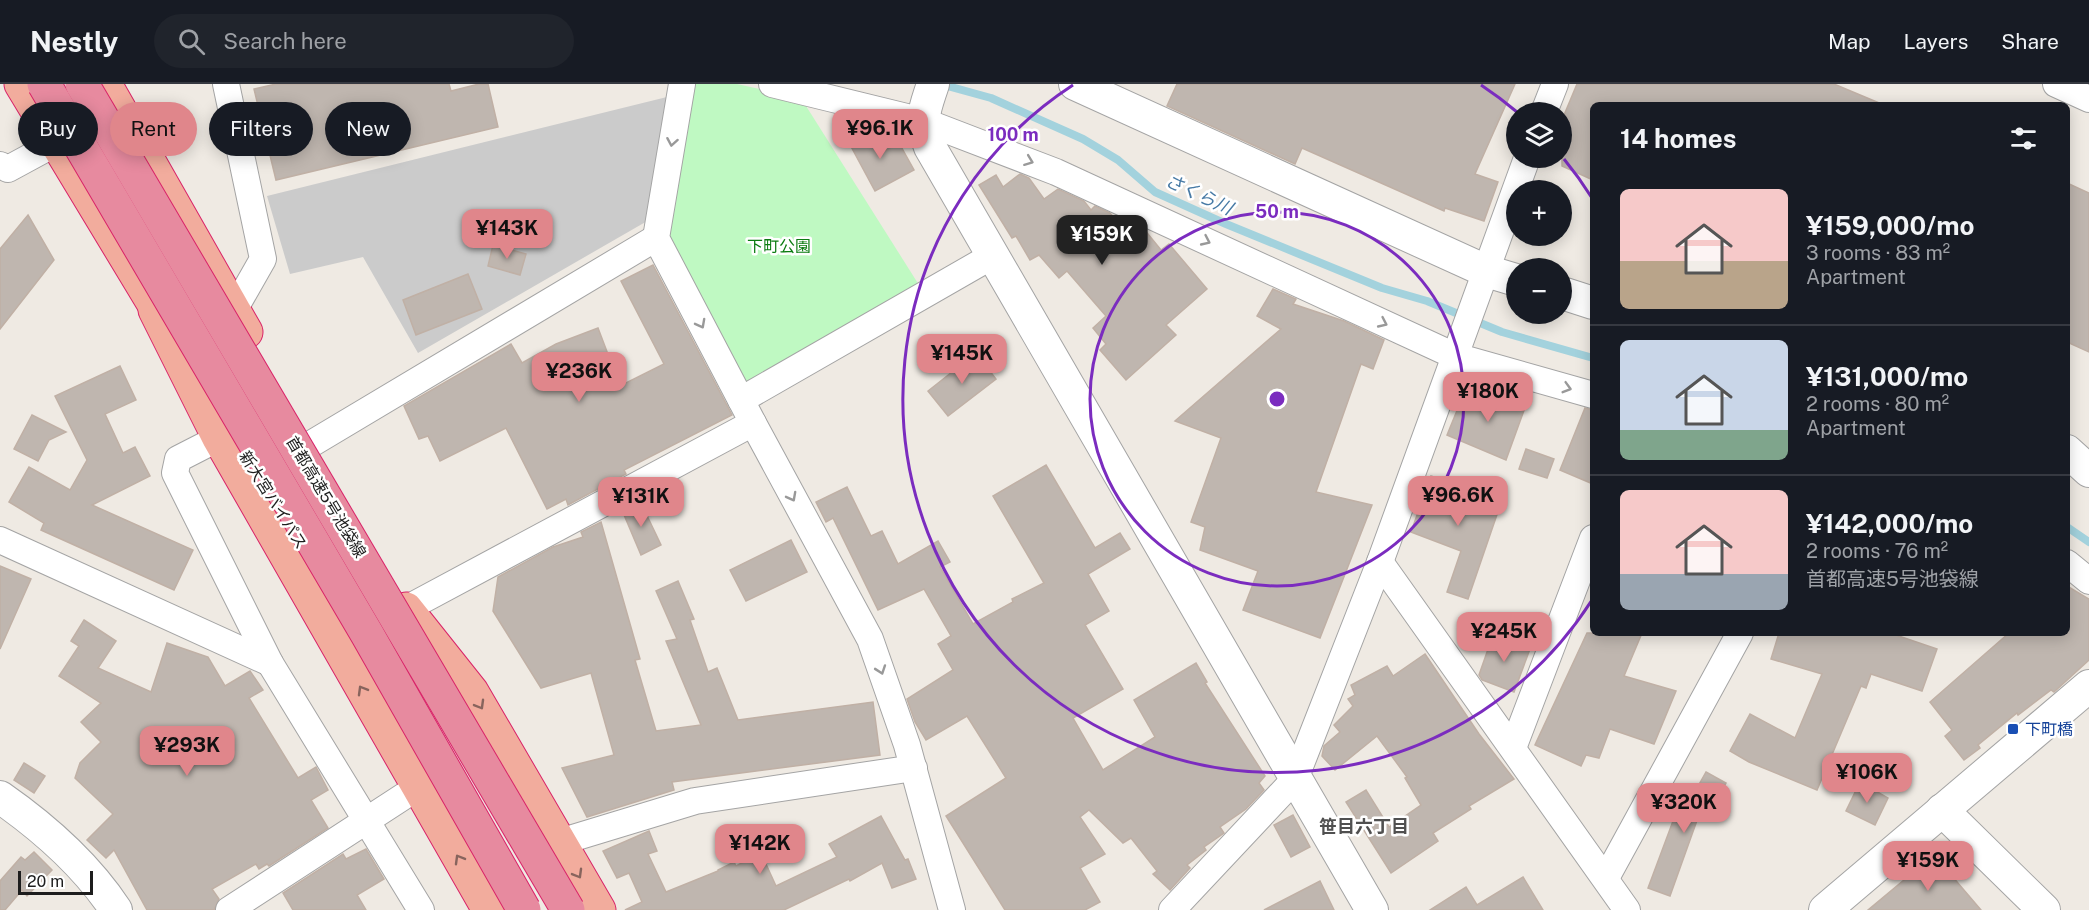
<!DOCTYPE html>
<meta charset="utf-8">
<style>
:root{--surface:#171b24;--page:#20242c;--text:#f1f3f6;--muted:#9ea1a6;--line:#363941;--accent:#e0868b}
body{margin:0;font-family:"Public Sans","Noto Sans JP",sans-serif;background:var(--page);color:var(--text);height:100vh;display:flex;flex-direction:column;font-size:22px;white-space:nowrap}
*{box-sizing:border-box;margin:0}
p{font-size:20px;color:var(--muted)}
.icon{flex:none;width:33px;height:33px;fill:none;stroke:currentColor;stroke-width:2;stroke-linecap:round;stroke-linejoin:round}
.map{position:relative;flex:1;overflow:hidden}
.details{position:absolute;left:1590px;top:18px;width:480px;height:534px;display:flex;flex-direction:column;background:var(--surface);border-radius:9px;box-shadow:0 3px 15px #0003}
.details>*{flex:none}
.top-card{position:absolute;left:18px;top:18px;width:570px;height:54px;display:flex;gap:12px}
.fabs{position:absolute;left:1506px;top:18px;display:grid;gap:12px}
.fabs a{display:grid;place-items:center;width:66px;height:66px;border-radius:50%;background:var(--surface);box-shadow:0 3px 15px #0003;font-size:30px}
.scale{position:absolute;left:18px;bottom:15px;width:75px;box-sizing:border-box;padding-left:6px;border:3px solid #1d1d1d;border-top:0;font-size:16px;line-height:21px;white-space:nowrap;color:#1d1d1d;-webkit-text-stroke:4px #fff;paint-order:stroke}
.price{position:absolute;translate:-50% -51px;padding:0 14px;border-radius:12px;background:var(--accent);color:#111;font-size:20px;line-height:39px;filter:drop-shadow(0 2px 3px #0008)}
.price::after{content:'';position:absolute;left:50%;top:36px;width:18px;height:14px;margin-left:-9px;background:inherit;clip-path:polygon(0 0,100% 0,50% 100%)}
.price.current{background:#222;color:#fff}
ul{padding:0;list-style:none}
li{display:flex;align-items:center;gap:18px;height:150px;padding:0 30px}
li+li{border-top:2px solid var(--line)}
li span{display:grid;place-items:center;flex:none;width:168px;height:120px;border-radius:9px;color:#555}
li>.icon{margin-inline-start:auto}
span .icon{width:72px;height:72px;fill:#fffc;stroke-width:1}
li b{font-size:26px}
h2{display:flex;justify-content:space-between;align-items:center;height:72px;padding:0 30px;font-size:26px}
.pill{padding:0 21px;border-radius:27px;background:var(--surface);box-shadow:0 3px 15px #0003;font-size:21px;line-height:54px}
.pill.current{background:var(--accent);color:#111}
header{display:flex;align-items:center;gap:36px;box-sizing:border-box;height:84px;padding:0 30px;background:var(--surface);border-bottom:2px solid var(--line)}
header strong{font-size:28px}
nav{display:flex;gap:33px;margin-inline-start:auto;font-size:21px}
.search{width:420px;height:54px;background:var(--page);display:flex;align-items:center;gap:15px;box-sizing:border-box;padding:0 21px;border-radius:33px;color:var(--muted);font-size:22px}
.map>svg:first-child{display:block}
.religious{fill:#cbcbcb}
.park{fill:#bff9c2}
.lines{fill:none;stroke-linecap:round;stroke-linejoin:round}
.stream{stroke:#a3d2dd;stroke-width:8}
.building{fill:#bfb6af;stroke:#c0b0a5;stroke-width:1.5}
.minor-casing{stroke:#a4a4a4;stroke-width:28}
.tertiary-casing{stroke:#a4a4a4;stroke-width:34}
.trunk-casing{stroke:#d92369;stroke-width:35}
.minor{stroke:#fff;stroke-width:26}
.tertiary{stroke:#fff;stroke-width:32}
.trunk{stroke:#f2ac9d;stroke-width:33}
.motorway-bridge-casing{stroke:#d92369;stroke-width:35;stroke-linecap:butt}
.motorway-bridge{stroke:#e78a9f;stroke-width:33}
.oneway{stroke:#999}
.oneway2{stroke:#88645d}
.ring{fill:none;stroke:#7b2cbf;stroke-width:3}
.transit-dot{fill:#1a4fb4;stroke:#fff;stroke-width:2}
.labels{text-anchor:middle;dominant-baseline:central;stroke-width:5;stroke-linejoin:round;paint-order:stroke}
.park-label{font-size:16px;fill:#0b7c10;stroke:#fff}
.street-label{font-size:16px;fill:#1d1d1d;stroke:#fff}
.transit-label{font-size:16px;fill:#164399;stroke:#fff;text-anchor:start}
.water-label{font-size:18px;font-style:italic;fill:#477aa5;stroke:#fff}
.neighbourhood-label{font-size:18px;font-weight:bold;fill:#505050;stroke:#fff}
.centre{fill:#7b2cbf;stroke:#fff;stroke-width:3}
.ring-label{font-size:18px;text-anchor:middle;font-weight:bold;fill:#7b2cbf;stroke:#fff;stroke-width:5;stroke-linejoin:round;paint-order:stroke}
</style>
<header>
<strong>Nestly</strong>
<div class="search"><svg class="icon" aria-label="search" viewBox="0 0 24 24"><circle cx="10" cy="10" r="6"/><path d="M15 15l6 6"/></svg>Search here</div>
<nav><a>Map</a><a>Layers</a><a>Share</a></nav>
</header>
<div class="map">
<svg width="2089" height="826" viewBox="0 0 2089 826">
<rect width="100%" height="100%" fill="#efeae3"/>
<!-- religious -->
<polygon class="religious" points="671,12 649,136 418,269 363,173 290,190 267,112"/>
<!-- park -->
<polygon class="park" points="693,0 737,0 801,14 919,201 742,302 663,154"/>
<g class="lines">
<!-- stream -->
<g class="stream">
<polyline points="940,0 991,14 1083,55 1118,76 1155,108 1226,140 1382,204 1427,217 1502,248 1593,274"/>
<polyline points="2067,443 2089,458"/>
</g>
</g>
<!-- building -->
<g class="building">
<polygon points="276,0 449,0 451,7 479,0 488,0 498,43 276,96 254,5"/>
<polygon points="1177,0 1515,0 1475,90 1498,98 1484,137 1445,124 1444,127 1302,64 1295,80 1167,22"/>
<polygon points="1577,0 1834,0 1884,21 1593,21 1593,96 1562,82 1562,36"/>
<polygon points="864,46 874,50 884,67 899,59 914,86 875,107 847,55"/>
<polygon points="1020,90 1029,94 1044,115 1058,105 1084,117 1091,126 1095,122 1110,129 1124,145 1131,139 1144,145 1161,166 1169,160 1207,205 1166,241 1176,251 1126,296 1100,266 1106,260 1093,244 1106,232 1067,187 1059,194 1039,171 1030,176 1016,152 1012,154 979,101 996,91 1003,103"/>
<polygon points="2067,99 2089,109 2089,268 2067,258"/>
<polygon points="28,131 54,176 0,245 0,165"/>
<polygon points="493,161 526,170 520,191 488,182"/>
<polygon points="653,181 732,331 624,386 626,390 568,421 566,415 547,425 506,344 440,377 428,352 419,355 404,322 511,260 522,279 556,260 598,244 620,302 664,280 621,197"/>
<polygon points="468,190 482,225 416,251 403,216"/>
<polygon points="1273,205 1296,215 1293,220 1344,237 1384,256 1373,285 1361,280 1316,408 1372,421 1320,554 1243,526 1258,487 1200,466 1205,443 1191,438 1221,354 1175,337 1281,245 1257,232"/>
<polygon points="976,269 996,295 948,332 928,307"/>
<polygon points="120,282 136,316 105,330 123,369 135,363 150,392 92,421 193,466 174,506 41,446 44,439 9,418 29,383 70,406 87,376 55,312"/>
<polygon points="1465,307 1504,322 1509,309 1527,318 1506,376 1447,351"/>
<polygon points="1585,324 1593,326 1593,400 1560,386"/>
<polygon points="32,331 66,348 49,356 38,377 14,365"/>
<polygon points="1526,365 1554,375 1547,394 1519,385"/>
<polygon points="1046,381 1095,464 1120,449 1130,465 1088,490 1109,527 1085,541 1123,605 1073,634 1103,686 1155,653 1134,616 1196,579 1207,598 1205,599 1265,692 1259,699 1264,706 1246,725 1220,743 1224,749 1204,763 1206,766 1187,781 1190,784 1170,806 1153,790 1157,787 1131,754 1123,759 1089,726 1080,733 1105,770 1080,784 1100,818 1085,826 1005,826 946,732 1006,694 967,632 926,656 915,638 907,615 953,586 938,560 951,552 924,505 878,526 833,434 826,438 816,418 847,403 871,452 882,447 898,480 938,457 950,478 940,483 973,540 1013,518 1012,515 1044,499 993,412"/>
<polygon points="1431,392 1502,416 1468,515 1447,508 1461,467 1411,448"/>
<polygon points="640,417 661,461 641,471 622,426"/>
<polygon points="601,438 640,575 635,576 656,647 701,641 666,557 677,555 656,507 678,497 694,535 690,536 708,588 717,584 738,636 873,618 880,671 672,698 674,706 587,733 562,684 614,671 591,589 541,604 493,527 498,493 553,463 583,453 581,448"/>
<polygon points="791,456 807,488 746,517 730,486"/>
<polygon points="0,482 31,495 0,565"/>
<polygon points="2067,502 2089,515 2089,576 2054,608 2051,606 2018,631 2017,629 1978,661 1980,664 1964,676 1945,652 1952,646 1930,618 2009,549 2067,549"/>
<polygon points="84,536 116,557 98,584 151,608 167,559 208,573 225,602 250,587 263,606 249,614 298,694 316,683 328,706 311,716 328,744 269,782 267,780 259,785 256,780 212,805 219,815 214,826 147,826 114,766 106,774 87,756 113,730 75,694 80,679 101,658 81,638 101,619 59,592 79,562 71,557"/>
<polygon points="1587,549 1642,549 1624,592 1676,607 1654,660 1610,645 1599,674 1586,671 1581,682 1535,661"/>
<polygon points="1779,549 1890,549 1937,565 1922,607 1871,590 1866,604 1861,602 1817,706 1749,678 1730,667 1750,630 1795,654 1822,590 1771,575"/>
<polygon points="1493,551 1530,565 1514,608 1482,596 1479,591"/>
<polygon points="1425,570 1479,650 1514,695 1469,722 1471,725 1433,749 1438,757 1391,789 1346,718 1366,706 1389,743 1421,721 1405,694 1407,693 1377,652 1335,686 1322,672 1324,662 1340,648 1334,641 1353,622 1348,615 1355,611 1351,601 1387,582 1393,592"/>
<polygon points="24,679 45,692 34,709 14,696"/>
<polygon points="1706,688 1726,699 1708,732 1700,728 1670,812 1648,804 1673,737 1678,738"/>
<polygon points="1860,698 1888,714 1875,741 1846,727"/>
<polygon points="1293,731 1310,763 1291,773 1274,741"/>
<polygon points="881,732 905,776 908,775 916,795 892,804 882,779 850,797 849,795 784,826 625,826 642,818 629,789 617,794 603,767 649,747 657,767 648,770 666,808 718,787 718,786 734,778 736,782 761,769 776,802 837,773 829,760"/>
<polygon points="366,765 384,795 357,811 366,826 293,826 283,809 343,770 346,775"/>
<polygon points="34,768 52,786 27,812 22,806 5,826 0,826 0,797 21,773 25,776"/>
<polygon points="1934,771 1981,826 1868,826"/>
<polygon points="1523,793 1543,826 1430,826 1466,803 1477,821"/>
<polygon points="1320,797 1334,826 1264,826"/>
</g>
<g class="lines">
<defs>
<g id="minor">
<polyline points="226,0 263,175 234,226"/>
<polyline points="682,0 656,154 753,339 870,555 907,661 952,826"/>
<polyline points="772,0 923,37 1056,88 1455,272 1593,311"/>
<polyline points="2056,0 2089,15"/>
<polyline points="1544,28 1555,0"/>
<polyline points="0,81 8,85 56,59"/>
<polyline points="741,316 992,172"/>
<polyline points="219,354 178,375 175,389 270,579 421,826"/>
<polyline points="311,360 656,154"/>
<polyline points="0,456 270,579"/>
<polyline points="1380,478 1627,826"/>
<polyline points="2067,479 2089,497"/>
<polyline points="406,525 753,339"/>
<polyline points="1513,664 1593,454"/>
<polyline points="560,758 695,717 914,684"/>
<polyline points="1606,794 1740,549"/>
<polyline points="229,826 418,703"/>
<polyline points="1172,826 1295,695 1380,478 1527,74"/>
</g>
<g id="tertiary">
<path d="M933 0C924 28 919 35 930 63L1372 826"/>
<polyline points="1075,0 1486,187 1516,196"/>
<polyline points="1562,209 1593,219"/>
<polyline points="2067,367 2089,387"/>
<path d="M0 713C43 743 87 782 116 826"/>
<polyline points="1942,726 2044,826"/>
<polyline points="1825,826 2089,602"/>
</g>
<g id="trunk">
<polyline points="21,0 169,245"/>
<polyline points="105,0 246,248"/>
<polyline points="155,226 219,354 489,826"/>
<polyline points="406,525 472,608 599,826"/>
</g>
</defs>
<!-- minor casing -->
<use href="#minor" class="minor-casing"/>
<!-- tertiary casing -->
<use href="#tertiary" class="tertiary-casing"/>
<!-- trunk casing -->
<use href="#trunk" class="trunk-casing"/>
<!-- minor -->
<use href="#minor" class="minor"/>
<!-- tertiary -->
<use href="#tertiary" class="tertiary"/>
<!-- trunk -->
<use href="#trunk" class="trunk"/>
<defs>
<g id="motorway-bridge">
<polyline points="44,0 367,550 524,826"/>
<polyline points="82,0 568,826"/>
</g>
</defs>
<!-- motorway-bridge casing -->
<use href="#motorway-bridge" class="motorway-bridge-casing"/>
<!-- motorway-bridge -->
<use href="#motorway-bridge" class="motorway-bridge"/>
</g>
<!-- one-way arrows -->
<defs><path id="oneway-chevron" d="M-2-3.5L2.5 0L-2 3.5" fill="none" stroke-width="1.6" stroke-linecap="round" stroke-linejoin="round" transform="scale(1.5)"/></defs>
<g class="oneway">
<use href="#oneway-chevron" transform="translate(672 58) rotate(100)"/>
<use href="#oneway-chevron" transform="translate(1029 77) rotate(21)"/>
<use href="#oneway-chevron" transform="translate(1206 157) rotate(25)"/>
<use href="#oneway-chevron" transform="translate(1383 239) rotate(25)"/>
<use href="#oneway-chevron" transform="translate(701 240) rotate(62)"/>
<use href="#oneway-chevron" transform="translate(1567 304) rotate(16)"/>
<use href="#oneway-chevron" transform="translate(792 413) rotate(62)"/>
<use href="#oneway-chevron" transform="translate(881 586) rotate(71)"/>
</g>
<g class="oneway2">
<use href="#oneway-chevron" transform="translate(362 606) rotate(-120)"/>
<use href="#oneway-chevron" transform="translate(480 621) rotate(60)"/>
<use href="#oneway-chevron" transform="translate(459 775) rotate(-120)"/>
<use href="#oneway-chevron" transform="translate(578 790) rotate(60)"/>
</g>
<!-- distance rings -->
<g class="ring">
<circle cx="1277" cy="315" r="187"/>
<path d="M1592 516A374 374 0 1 1 1073 1M1481 1A374 374 0 0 1 1517 28M1564 75A374 374 0 0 1 1592 114"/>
</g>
<!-- markers -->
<rect class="transit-dot" x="2007" y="639" width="12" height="12" rx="3"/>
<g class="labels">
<!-- park labels -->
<g class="park-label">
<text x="779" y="162">下町公園</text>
</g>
<!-- street labels -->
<g class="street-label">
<text transform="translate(326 413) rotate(59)">首都高速5号池袋線</text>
<text transform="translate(273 416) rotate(58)">新大宮バイパス</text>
</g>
<!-- transit labels -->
<g class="transit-label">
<text x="2025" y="645">下町橋</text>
</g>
<!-- water labels -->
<g class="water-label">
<text transform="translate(1199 110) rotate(25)">さくら川</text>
</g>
<!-- neighbourhood labels -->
<g class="neighbourhood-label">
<text x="1364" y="742">笹目六丁目</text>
</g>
</g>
<circle cx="1277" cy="315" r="9" class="centre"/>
<g class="ring-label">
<text x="1013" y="57">100 m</text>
<text x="1277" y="134">50 m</text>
</g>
</svg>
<div class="fabs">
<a><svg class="icon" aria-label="layers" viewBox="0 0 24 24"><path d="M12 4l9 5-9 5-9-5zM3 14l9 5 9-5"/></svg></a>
<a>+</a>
<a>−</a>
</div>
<div class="scale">20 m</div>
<b class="price" style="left:880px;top:76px">¥96.1K</b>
<b class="price" style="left:507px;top:176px">¥143K</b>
<b class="price current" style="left:1102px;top:182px">¥159K</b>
<b class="price" style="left:962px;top:301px">¥145K</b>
<b class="price" style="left:579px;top:319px">¥236K</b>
<b class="price" style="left:1488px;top:339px">¥180K</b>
<b class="price" style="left:1458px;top:443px">¥96.6K</b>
<b class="price" style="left:641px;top:444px">¥131K</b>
<b class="price" style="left:1504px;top:579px">¥245K</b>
<b class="price" style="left:187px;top:693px">¥293K</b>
<b class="price" style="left:1867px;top:720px">¥106K</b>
<b class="price" style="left:1684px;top:750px">¥320K</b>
<b class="price" style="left:760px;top:791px">¥142K</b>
<b class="price" style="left:1928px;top:808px">¥159K</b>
<div class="top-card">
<a class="pill">Buy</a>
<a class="pill current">Rent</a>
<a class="pill">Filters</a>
<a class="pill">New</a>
</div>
<section class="details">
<h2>14 homes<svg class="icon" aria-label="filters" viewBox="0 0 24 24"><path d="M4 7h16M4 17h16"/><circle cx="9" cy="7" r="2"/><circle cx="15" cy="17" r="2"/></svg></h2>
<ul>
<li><span style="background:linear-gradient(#f6c9c9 60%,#b9a48a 0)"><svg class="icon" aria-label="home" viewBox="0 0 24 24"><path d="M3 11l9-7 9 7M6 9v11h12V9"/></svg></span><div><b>¥159,000/mo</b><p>3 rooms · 83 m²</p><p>Apartment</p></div></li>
<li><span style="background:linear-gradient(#c9d6e8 75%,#7fa58c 0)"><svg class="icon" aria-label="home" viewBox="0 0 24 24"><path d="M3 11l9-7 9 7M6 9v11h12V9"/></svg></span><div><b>¥131,000/mo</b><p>2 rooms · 80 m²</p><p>Apartment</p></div></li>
<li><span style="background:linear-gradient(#f6c9c9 70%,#9aa5b1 0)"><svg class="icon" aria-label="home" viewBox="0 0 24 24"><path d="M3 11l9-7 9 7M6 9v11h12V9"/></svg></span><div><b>¥142,000/mo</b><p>2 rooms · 76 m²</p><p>首都高速5号池袋線</p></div></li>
</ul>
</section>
</div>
